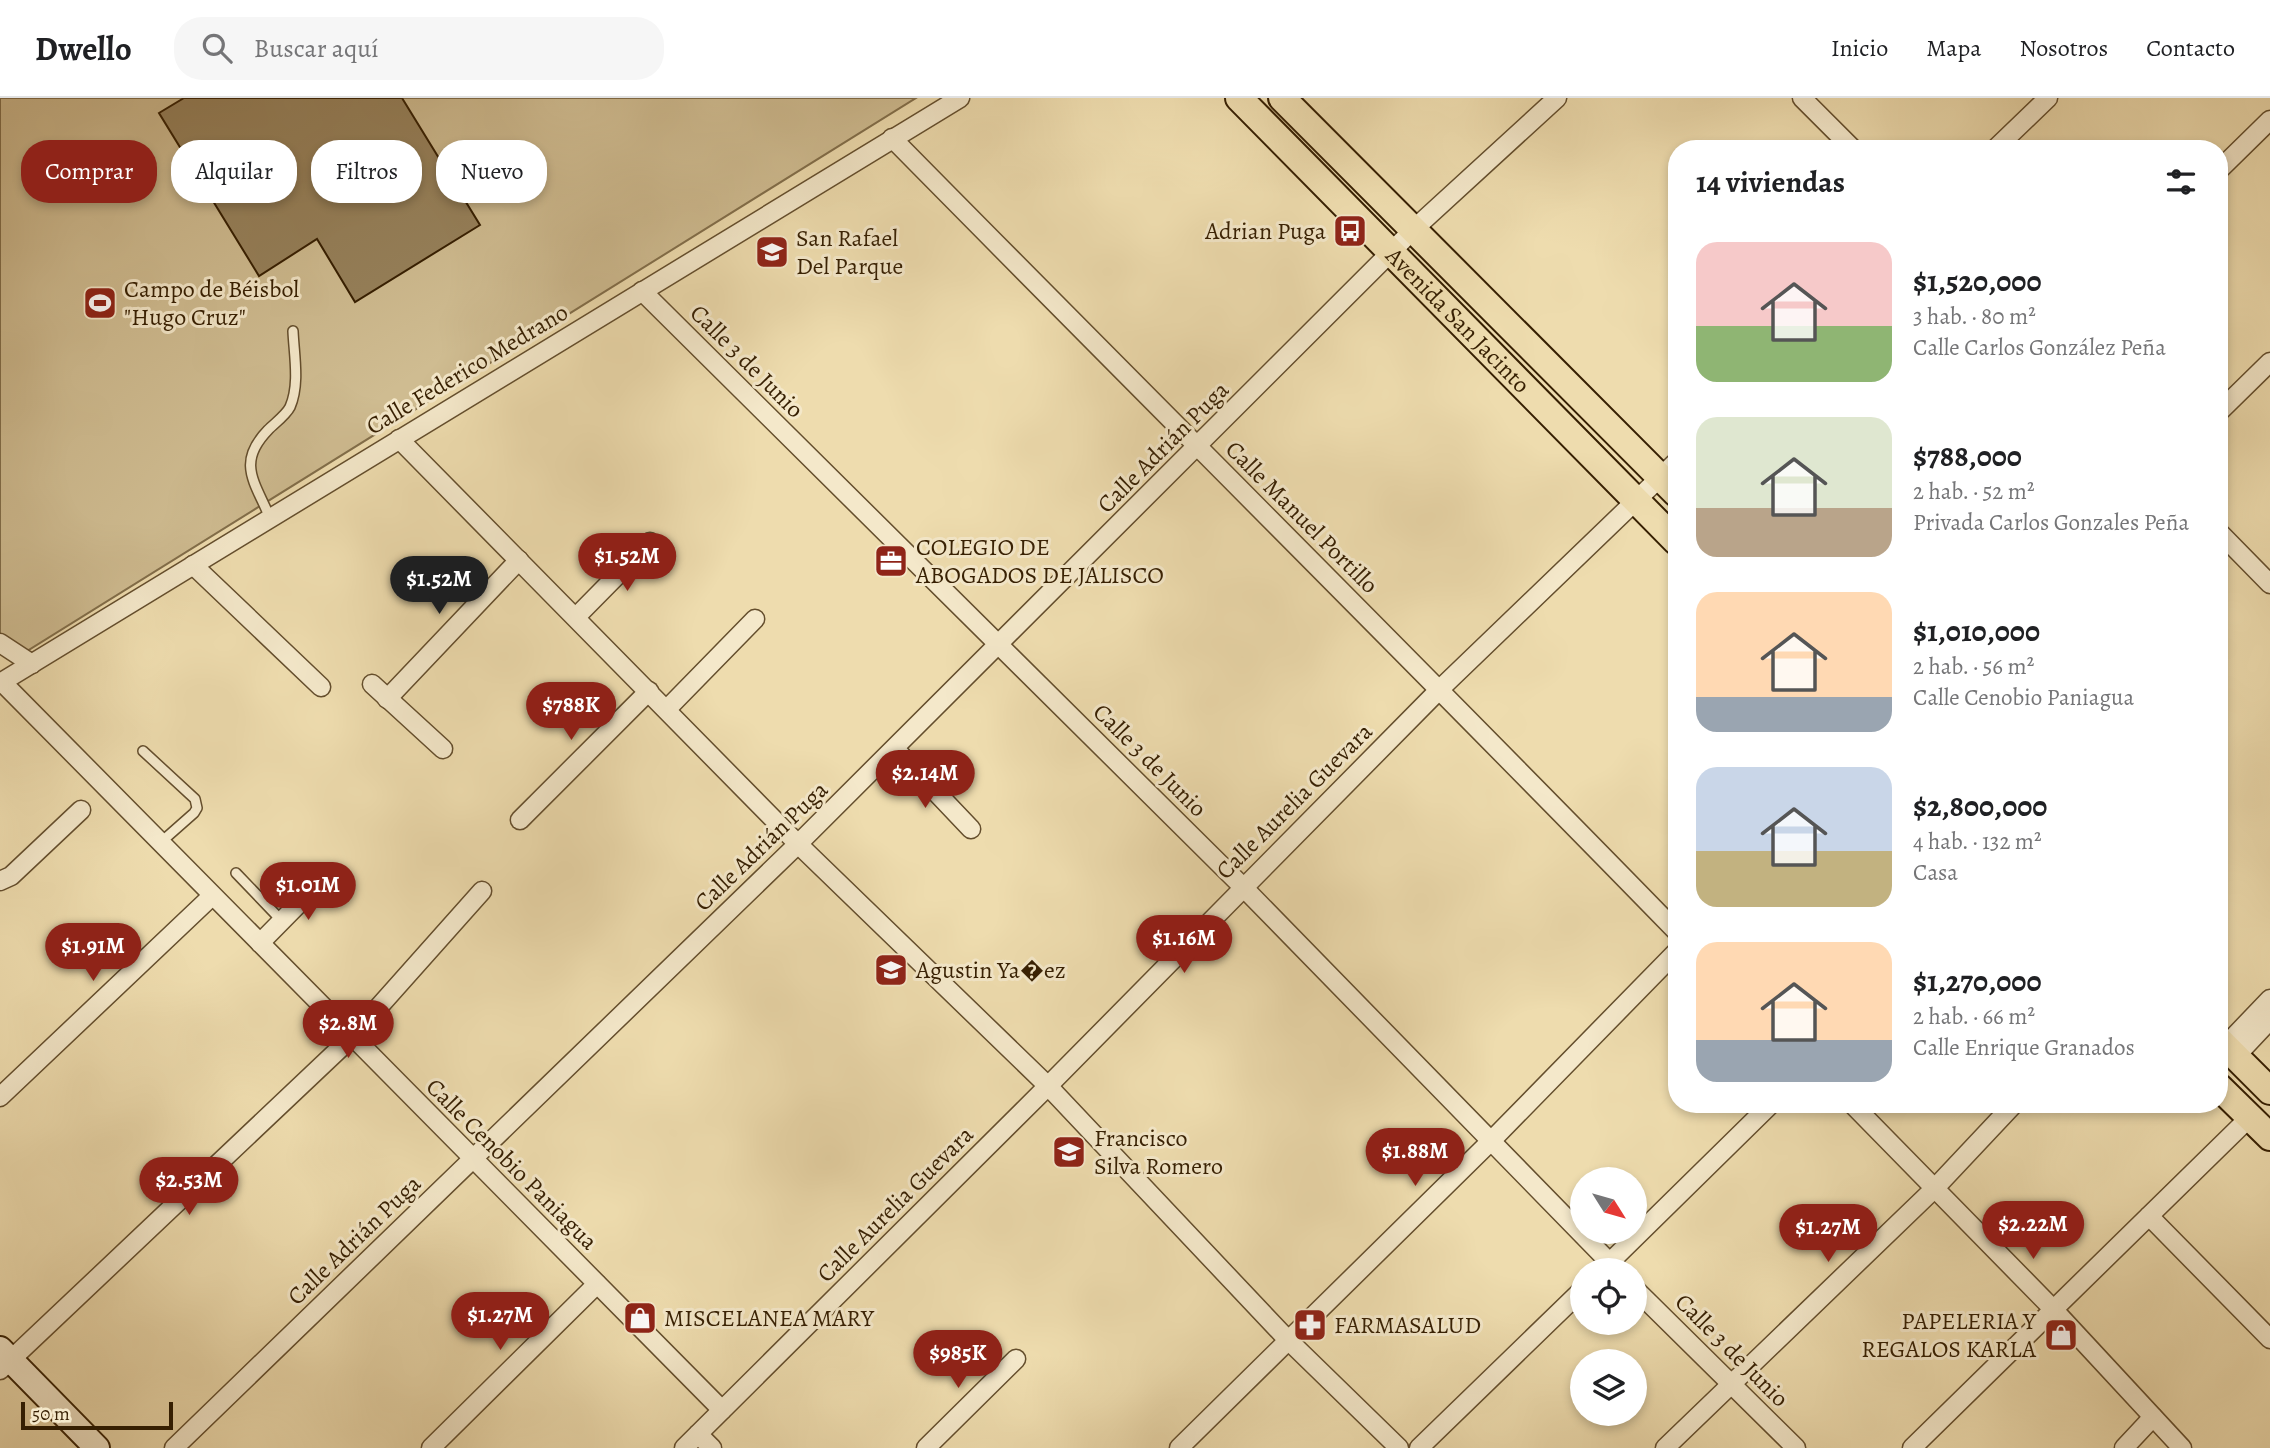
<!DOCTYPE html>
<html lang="es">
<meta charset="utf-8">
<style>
:root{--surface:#fff;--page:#f6f6f6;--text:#202124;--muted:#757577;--line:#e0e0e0;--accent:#8f2418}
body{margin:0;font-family:Alegreya,serif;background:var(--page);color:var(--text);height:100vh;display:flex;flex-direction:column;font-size:26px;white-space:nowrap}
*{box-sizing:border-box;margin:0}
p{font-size:23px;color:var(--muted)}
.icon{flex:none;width:38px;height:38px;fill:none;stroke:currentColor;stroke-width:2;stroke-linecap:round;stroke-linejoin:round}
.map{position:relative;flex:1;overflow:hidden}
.sheet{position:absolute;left:1668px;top:42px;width:560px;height:973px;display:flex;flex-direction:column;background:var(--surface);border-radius:28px;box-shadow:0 4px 10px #0003}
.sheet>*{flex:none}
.top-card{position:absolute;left:21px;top:42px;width:665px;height:63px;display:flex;gap:14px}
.needle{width:46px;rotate:127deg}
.fabs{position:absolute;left:1570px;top:1069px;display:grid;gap:14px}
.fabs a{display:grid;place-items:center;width:77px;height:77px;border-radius:50%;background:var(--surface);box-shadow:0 4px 10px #0003;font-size:35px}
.scale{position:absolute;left:21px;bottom:18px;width:152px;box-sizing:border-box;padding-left:7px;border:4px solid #361f02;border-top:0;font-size:19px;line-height:24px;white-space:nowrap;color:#361f02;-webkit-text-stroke:5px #f4e8ca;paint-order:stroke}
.price{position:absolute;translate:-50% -60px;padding:0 16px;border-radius:24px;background:var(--accent);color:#fff;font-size:23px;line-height:46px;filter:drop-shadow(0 2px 4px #0008)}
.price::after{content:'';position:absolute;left:50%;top:42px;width:21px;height:16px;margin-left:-10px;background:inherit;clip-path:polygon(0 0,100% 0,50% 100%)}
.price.active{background:#222;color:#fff}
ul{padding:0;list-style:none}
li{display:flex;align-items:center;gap:21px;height:175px;padding:0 28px}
li span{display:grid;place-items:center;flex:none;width:196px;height:140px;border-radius:21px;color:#555}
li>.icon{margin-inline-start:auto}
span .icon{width:84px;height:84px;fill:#fffc;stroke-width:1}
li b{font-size:30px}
h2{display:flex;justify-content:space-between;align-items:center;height:84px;padding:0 28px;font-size:30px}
.pill{padding:0 24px;border-radius:28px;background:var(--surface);box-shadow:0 4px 10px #0003;font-size:24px;line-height:63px}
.pill.active{background:var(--accent);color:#fff}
header{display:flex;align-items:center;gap:42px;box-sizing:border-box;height:98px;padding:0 35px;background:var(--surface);border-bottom:2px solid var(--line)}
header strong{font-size:33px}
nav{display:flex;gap:38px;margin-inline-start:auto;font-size:24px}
.search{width:490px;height:63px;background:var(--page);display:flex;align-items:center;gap:18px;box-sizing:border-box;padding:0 24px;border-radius:28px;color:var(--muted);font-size:26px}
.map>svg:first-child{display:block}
.green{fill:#cfbc91;stroke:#826e4a;stroke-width:2}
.building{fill:#96815b;stroke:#361f02;stroke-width:2}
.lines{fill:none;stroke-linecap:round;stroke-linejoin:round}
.lane-casing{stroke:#644e2d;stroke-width:12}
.street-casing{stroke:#644e2d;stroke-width:21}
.secondary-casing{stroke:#361f02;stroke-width:28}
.primary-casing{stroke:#361f02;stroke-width:30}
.lane{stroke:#f4e8ca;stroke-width:9}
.street{stroke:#f4e8ca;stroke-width:18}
.secondary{stroke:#f4e8ca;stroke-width:24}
.primary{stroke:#eedcae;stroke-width:26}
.labels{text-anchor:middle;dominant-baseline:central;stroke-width:6;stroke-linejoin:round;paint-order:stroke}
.poi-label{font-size:24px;fill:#361f02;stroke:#f4e8ca;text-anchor:start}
.street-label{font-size:24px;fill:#361f02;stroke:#f4e8ca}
</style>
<header>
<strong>Dwello</strong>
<div class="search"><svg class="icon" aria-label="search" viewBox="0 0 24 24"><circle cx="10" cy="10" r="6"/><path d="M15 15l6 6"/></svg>Buscar aquí</div>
<nav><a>Inicio</a><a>Mapa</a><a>Nosotros</a><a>Contacto</a></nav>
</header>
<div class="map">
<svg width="2270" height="1350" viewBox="0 0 2270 1350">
<rect width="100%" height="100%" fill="#eedcae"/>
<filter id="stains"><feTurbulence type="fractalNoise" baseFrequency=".00286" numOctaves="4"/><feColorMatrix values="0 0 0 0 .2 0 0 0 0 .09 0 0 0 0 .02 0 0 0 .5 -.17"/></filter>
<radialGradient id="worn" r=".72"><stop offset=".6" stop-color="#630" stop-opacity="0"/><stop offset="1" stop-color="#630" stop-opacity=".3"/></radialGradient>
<!-- green -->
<polygon class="green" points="0,0 916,0 27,553 0,536"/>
<!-- building -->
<polygon class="building" points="184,0 402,0 480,127 355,204 317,141 259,178 159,15"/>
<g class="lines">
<defs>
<g id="lane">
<path d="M270 420C255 384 236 365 268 332 275 325 286 317 290 309 300 286 294 257 293 233"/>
<polyline points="143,653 195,701 197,710 194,715 160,745"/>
<polyline points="236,775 282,823"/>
</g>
<g id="street">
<polyline points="1802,0 1853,51"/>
<path d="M892 40C1153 305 1417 567 1676 833"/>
<polyline points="1995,51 2048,0"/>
<polyline points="2219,72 2270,22"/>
<polyline points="642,193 1243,789 1617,1172"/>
<polyline points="2219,314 2270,264"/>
<polyline points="399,341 798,746 1048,988 1287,1241 1399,1350"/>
<polyline points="2219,434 2270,486"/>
<polyline points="193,467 321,589"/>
<polyline points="576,519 650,444"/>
<polyline points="0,545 32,566"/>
<polyline points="2,584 722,1312"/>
<polyline points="0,585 960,0"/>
<polyline points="372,586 443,651"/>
<polyline points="387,601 519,462"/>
<polyline points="667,611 755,521"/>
<polyline points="895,651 971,731"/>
<polyline points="520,722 649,593"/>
<polyline points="0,783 11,778 81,712"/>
<polyline points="260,845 329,775"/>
<polyline points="2225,948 2270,901"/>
<polyline points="2236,958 2270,922"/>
<polyline points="0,999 212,798"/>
<polyline points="1852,1006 2054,1212 2182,1350"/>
<polyline points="2149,1118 2270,1241"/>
<polyline points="1602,1172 1771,1006"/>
<polyline points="1634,1190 1796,1350"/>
<polyline points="0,1272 352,939 482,793"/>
<polyline points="698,1336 712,1350"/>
<polyline points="174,1350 798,746 1414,131 1557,0"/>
<polyline points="431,1350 597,1186"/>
<polyline points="684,1350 1048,988 1440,591 1676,364"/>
<polyline points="926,1350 1016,1261"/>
<polyline points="1179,1350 1491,1043 1676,854"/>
<polyline points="1419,1350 1582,1192"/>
<polyline points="1665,1350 1935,1090 2014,1006"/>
<polyline points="1912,1350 2250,1019"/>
<polyline points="2124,1350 2153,1319"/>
</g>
<polyline id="secondary" points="0,1251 97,1350"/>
<g id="primary">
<path id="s1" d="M1239 0 1676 443"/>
<polyline points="1282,0 1676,395"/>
<polyline points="2219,942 2270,993"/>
<polyline points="2219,989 2270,1039"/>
</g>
</defs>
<!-- lane casing -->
<use href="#lane" class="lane-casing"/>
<!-- street casing -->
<use href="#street" class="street-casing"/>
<!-- secondary casing -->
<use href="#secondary" class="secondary-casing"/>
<!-- primary casing -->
<use href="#primary" class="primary-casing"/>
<!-- lane -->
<use href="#lane" class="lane"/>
<!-- street -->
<use href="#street" class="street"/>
<!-- secondary -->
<use href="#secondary" class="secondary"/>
<!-- primary -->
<use href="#primary" class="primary"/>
</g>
<!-- icons -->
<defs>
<symbol id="bus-square" viewBox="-11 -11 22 22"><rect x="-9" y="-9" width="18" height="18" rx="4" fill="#8f2418" stroke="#f4e8ca"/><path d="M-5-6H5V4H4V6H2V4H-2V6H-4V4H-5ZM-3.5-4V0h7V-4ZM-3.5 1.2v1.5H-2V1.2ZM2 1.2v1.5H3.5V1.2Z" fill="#fff"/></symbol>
<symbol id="school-square" viewBox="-11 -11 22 22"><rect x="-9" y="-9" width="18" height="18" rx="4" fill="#8f2418" stroke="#f4e8ca"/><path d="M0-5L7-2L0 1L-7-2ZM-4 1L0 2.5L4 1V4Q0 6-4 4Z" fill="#fff"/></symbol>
<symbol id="stadium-square" viewBox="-11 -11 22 22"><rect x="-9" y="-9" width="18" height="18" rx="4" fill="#8f2418" stroke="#f4e8ca"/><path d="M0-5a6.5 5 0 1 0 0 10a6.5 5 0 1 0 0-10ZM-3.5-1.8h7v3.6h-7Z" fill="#fff"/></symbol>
<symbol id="office-square" viewBox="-11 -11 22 22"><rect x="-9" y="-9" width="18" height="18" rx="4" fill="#8f2418" stroke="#f4e8ca"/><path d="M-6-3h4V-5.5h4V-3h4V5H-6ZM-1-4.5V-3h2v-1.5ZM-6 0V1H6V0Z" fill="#fff"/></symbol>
<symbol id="shop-square" viewBox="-11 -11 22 22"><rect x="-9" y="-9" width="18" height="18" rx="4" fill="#8f2418" stroke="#f4e8ca"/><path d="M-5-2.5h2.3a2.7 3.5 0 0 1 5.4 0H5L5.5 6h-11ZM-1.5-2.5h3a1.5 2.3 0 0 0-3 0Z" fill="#fff"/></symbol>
<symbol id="pharmacy-square" viewBox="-11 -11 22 22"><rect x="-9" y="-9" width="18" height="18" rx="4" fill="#8f2418" stroke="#f4e8ca"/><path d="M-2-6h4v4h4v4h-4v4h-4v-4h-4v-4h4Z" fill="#fff"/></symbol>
</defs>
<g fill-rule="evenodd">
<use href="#bus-square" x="1331" y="114" width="38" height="38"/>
<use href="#school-square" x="753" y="135" width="38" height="38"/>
<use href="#stadium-square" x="81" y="186" width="38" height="38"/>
<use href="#office-square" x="872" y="444" width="38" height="38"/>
<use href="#school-square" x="872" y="853" width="38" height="38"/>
<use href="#school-square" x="1050" y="1035" width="38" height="38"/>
<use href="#shop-square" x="621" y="1201" width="38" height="38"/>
<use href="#pharmacy-square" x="1291" y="1208" width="38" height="38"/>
<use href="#shop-square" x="2042" y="1218" width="38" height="38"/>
</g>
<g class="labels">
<!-- poi labels -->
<g class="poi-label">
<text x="1326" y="133" text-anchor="end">Adrian Puga</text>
<text x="796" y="140">San Rafael<tspan x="796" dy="28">Del Parque</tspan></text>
<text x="124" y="191">Campo de Béisbol<tspan x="124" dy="28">"Hugo Cruz"</tspan></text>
<text x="916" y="449">COLEGIO DE<tspan x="916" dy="28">ABOGADOS DE JALISCO</tspan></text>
<text x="916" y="872">Agustin Ya�ez</text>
<text x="1094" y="1040">Francisco<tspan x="1094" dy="28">Silva Romero</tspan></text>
<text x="664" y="1220">MISCELANEA MARY</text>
<text x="2036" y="1223" text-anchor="end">PAPELERIA Y<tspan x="2036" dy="28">REGALOS KARLA</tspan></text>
<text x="1334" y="1227">FARMASALUD</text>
</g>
<!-- street labels -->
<g class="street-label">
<text stroke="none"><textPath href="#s1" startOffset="312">Avenida San Jacinto</textPath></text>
<text transform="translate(747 263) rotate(45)">Calle 3 de Junio</text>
<text transform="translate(467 271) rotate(-31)">Calle Federico Medrano</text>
<text transform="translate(1163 349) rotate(-45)">Calle Adrián Puga</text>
<text transform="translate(1302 419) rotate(45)">Calle Manuel Portillo</text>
<text transform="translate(1150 662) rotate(45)">Calle 3 de Junio</text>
<text transform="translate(1294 703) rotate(-45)">Calle Aurelia Guevara</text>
<text transform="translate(761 748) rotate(-44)">Calle Adrián Puga</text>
<text transform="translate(512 1066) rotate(45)">Calle Cenobio Paniagua</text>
<text transform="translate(895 1106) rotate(-45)">Calle Aurelia Guevara</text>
<text transform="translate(354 1142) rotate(-44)">Calle Adrián Puga</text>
<text transform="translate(1732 1252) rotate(45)">Calle 3 de Junio</text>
</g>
</g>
<rect width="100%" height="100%" filter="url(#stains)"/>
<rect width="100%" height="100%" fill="url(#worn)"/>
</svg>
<div class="fabs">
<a><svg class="needle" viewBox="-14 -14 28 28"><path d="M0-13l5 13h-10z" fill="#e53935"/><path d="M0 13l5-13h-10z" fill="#757577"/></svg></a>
<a><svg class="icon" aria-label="locate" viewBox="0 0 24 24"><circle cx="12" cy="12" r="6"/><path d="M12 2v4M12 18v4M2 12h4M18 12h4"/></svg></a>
<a><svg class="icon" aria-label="layers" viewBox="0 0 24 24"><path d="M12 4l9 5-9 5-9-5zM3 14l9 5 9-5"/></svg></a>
</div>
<div class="scale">50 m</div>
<b class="price" style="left:627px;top:495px">$1.52M</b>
<b class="price active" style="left:439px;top:518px">$1.52M</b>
<b class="price" style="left:571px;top:644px">$788K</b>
<b class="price" style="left:925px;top:712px">$2.14M</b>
<b class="price" style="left:308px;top:824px">$1.01M</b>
<b class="price" style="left:1184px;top:877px">$1.16M</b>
<b class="price" style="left:93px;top:885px">$1.91M</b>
<b class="price" style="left:348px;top:962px">$2.8M</b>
<b class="price" style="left:1415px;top:1090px">$1.88M</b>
<b class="price" style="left:189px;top:1119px">$2.53M</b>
<b class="price" style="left:2033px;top:1163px">$2.22M</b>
<b class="price" style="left:1828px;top:1166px">$1.27M</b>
<b class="price" style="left:500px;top:1254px">$1.27M</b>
<b class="price" style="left:958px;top:1292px">$985K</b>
<div class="top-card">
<a class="pill active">Comprar</a>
<a class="pill">Alquilar</a>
<a class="pill">Filtros</a>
<a class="pill">Nuevo</a>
</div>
<section class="sheet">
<h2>14 viviendas<svg class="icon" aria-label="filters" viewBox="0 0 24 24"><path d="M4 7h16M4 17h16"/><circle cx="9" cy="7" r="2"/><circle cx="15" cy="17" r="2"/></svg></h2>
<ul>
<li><span style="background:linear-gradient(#f6c9c9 60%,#8fb573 0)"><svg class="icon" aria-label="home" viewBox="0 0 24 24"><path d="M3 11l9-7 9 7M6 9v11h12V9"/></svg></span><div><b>$1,520,000</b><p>3 hab. · 80 m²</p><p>Calle Carlos González Peña</p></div></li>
<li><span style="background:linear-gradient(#dfe7d0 65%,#b9a48a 0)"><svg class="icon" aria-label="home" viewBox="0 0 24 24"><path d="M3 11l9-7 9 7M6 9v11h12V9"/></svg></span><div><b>$788,000</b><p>2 hab. · 52 m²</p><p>Privada Carlos Gonzales Peña</p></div></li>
<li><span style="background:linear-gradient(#ffd9b3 75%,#9aa5b1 0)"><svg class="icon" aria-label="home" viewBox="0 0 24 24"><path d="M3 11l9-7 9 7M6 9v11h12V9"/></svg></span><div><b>$1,010,000</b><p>2 hab. · 56 m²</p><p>Calle Cenobio Paniagua</p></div></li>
<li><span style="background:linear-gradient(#c9d6e8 60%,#c2b280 0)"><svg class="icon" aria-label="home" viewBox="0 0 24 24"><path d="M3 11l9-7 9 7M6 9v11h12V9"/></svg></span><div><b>$2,800,000</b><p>4 hab. · 132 m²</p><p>Casa</p></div></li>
<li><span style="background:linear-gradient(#ffd9b3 70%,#9aa5b1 0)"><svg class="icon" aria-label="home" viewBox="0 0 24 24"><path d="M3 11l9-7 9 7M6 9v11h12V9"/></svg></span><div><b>$1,270,000</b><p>2 hab. · 66 m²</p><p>Calle Enrique Granados</p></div></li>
</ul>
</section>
</div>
